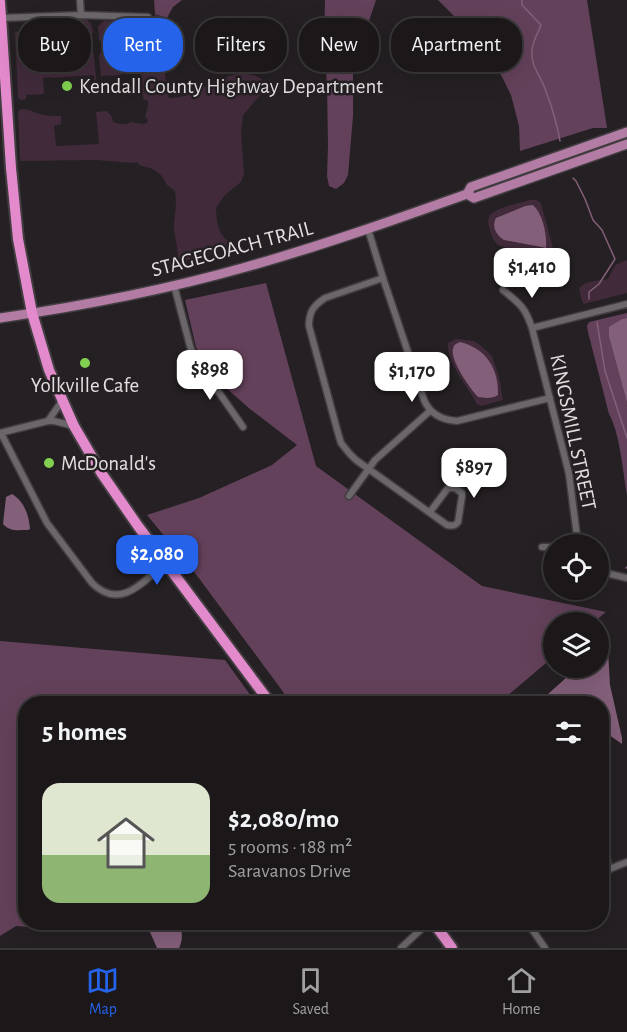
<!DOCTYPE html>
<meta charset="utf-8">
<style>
:root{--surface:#1c181a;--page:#252123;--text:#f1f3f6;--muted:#a0a0a2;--line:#3a3739;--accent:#2563eb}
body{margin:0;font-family:"Alegreya Sans",sans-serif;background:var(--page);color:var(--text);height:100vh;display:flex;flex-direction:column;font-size:22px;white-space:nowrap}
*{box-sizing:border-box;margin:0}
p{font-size:20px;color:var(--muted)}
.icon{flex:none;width:33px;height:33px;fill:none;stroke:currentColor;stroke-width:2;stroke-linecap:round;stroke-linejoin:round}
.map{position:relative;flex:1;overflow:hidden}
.details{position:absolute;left:18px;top:696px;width:591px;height:234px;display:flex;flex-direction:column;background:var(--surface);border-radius:24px;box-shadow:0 6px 24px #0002,0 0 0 2px var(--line)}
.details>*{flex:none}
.banner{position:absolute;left:18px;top:18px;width:591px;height:54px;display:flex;gap:12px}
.controls{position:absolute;left:543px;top:534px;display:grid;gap:12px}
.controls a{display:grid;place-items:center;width:66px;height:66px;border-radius:50%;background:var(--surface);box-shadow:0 6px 24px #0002,0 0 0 2px var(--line);font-size:30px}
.price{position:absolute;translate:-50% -51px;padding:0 14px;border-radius:12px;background:#fff;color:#222;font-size:20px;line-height:39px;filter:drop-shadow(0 2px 3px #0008)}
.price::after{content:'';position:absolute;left:50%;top:36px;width:18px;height:14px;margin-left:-9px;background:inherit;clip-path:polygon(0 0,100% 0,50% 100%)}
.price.active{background:var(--accent);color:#fff}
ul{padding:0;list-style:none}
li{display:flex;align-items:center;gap:18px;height:150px;padding:0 24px}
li+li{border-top:2px solid var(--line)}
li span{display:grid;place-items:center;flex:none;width:168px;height:120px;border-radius:18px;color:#555}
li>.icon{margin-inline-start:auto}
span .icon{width:72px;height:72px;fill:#fffc;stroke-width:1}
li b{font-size:26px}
h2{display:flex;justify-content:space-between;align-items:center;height:72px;padding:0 24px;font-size:26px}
.pill{padding:0 21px;border-radius:24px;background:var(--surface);box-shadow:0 6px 24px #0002,0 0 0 2px var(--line);font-size:21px;line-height:54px}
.pill.active{background:var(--accent);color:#fff}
.dock{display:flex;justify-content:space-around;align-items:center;height:84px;border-top:2px solid var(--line);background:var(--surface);font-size:16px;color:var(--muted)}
.dock a{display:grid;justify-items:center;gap:3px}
.dock .active{color:var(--accent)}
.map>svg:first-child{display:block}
.green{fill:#412b3b;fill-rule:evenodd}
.forest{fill:#63415a}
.water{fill:#845f7a}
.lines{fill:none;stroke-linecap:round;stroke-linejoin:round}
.stream{stroke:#845f7a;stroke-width:1.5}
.street-casing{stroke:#413d40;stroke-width:9}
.primary-casing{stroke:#413d40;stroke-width:12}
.highway-casing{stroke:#413d40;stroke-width:14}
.street{stroke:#6b666a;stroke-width:6}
.primary{stroke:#b27ca4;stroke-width:9}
.highway{stroke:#e28acb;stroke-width:10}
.poi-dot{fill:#82d050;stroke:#252023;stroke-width:2}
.labels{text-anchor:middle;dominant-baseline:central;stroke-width:5;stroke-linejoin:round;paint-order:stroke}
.poi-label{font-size:21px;fill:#e3dfe1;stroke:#252023;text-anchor:start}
.street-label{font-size:21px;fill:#e3dfe1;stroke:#252023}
</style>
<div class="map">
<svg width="627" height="948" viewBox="0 0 627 948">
<rect width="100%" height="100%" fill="#252023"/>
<!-- green -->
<g class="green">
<path d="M155 14 167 18C158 42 165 73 169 98 201 99 229 60 262 79L265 88 262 93 243 115 241 132 244 174 241 182 225 195 216 208C217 225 218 236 234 245L201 255 183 262 178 258C178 247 174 235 174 224 175 213 177 203 175 191L167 185 162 176 153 169 139 165 137 162 133 163 96 160 20 161 18 112 21 109C28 109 33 112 40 114 47 116 54 116 61 116V124L54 126 56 146 99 144 96 112 107 111 112 117 113 122C119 124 126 126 131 122L143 124 147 123 148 120 145 117C146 111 149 107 148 101L143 99 142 76 138 70 132 69 123 72 121 75 101 76 99 56 100 53H110V57L149 54 147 33 109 36V44H103L99 40 98 26 104 21 149 22Z"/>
<polygon points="51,20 87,20 91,24 93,32 89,41 81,45 71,45 71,51 88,50 94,54 97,90 95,90 94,75 51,78 51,77 43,78 44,94 26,95 26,99 21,100 18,97 15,32 22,31 23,24 33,21"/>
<path d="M530 200H536L541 203 555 256 554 264 550 265 548 264 535 252 530 250 510 249 498 245C493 240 491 235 489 227 489 224 487 221 489 217 492 208 521 203 530 200ZM525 206 543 248 504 240 496 218Z"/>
<path d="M627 260V293L584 304 582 301 579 288C587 280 598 281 608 279L615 265Z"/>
<path d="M456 339 474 341 480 345 492 356 499 377 503 400 481 406 477 404C469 388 446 362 448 343ZM453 347 490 362 495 375 498 392 487 398 478 397C466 385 453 365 453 347Z"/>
</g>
<!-- forest -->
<g class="forest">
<polygon points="154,0 182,0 173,7 167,18 155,14"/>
<polygon points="325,0 376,0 364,36 355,57 353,73 353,116 348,175 344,183 336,189 329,186 327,176 328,146 327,86 324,43"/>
<polygon points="438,0 587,0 607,128 593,128 520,151 519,126 511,95 500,73 455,17"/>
<polygon points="266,283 316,466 482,586 606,612 594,622 554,622 553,657 499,703 290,703 281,689 198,577 147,515 199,498 272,465 297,445 250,409 209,373 196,347 185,300"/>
<path d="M627 313V318L622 319 609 337 627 403V495C623 473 620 433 609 414L588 332 587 326 589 322Z"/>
<polygon points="0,641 225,660 256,703 26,704 26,922 57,923 41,928 16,926 0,936"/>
</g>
<!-- water -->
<g class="water">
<path d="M533 205C543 214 547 235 546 248L504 240C497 236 491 227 496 218L525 206Z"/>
<polygon points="627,318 627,403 609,337 609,327 622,319"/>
<path d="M460 342C486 348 499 369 498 395 492 399 484 398 478 397 470 389 450 360 453 349 454 344 456 344 460 342Z"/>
<path d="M12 494C24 501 29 515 30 529L28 530C18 530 10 532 3 524L6 497Z"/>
<polygon points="603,647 608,651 610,685 622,738 622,744 602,730 602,704 538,703 577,668 598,668 599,650"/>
<path d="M146 923H178C183 930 183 940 179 948H157Z"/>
</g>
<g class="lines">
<!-- stream -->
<g class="stream">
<path d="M522 0V5L541 25C538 34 533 39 532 51 531 66 539 74 544 86 551 104 557 123 560 141"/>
<polyline points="573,178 576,181 585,199 593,220 602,230 615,259 599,284 589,292 589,299"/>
<polyline points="597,322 605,371 627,438"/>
<polyline points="626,568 627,567"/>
</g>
<defs>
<g id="street">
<polyline points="80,0 81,15"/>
<polyline points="1,18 81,15 148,17"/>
<path d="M368 229 383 278 424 400C430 414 442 420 457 421L550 398"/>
<path d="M383 278 325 298C313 306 309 312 309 326L338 433 341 443 349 453 356 460 447 525C452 526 455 526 458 522L462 496V493L455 488H448L430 512"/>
<polyline points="174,285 190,346 196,362 206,377 220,394 243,427"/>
<path d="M503 290C520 304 525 307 532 328L569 474 578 544"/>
<polyline points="532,328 627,304"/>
<polyline points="48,421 62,401"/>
<polyline points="0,433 48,421 54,421 74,426"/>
<path d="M1 433 47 523 92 583C120 611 143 582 165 563"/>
<polyline points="349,496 375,460 430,411"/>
<polyline points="542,547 554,547"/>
<polyline points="598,570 606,573 627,578"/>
<polyline points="602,832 609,870"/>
<polyline points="602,872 627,862"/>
<polyline points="527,922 545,948"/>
<polyline points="401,948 429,922"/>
</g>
<g id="primary">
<polyline points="467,194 471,187 627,132"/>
<path d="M0 318C83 306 165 290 246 267 321 246 394 220 467 194L474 198 627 144"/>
</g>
<g id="highway">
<polyline points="0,2 11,168 18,239 32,313 49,370 74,426 102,474 138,526 271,704"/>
<polyline points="433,922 452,948"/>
</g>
</defs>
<!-- street casing -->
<use href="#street" class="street-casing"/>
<!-- primary casing -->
<use href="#primary" class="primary-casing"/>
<!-- highway casing -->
<use href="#highway" class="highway-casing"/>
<!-- street -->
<use href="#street" class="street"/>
<!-- primary -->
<use href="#primary" class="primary"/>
<!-- highway -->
<use href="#highway" class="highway"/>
</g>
<!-- markers -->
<g class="poi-dot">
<circle cx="67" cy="86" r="6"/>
<circle cx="85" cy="363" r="6"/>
<circle cx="49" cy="463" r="6"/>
</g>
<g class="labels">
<!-- poi labels -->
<g class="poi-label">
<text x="79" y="86">Kendall County Highway Department</text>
<text x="85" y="385" text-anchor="middle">Yolkville Cafe</text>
<text x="61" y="463">McDonald's</text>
</g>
<!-- street labels -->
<g class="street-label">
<text transform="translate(232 249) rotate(-15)">STAGECOACH TRAIL</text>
<text transform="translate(573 432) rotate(78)">KINGSMILL STREET</text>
</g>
</g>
</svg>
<div class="controls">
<a><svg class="icon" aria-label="locate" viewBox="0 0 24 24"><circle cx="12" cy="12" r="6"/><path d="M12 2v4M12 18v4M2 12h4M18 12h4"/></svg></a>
<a><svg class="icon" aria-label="layers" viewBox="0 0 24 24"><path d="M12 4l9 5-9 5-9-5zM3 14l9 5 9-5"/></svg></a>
</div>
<b class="price" style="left:532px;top:299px">$1,410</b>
<b class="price" style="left:210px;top:401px">$898</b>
<b class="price" style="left:412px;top:403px">$1,170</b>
<b class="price" style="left:474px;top:499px">$897</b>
<b class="price active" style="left:157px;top:586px">$2,080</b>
<div class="banner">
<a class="pill">Buy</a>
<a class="pill active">Rent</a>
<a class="pill">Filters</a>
<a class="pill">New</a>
<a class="pill">Apartment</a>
</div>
<section class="details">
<h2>5 homes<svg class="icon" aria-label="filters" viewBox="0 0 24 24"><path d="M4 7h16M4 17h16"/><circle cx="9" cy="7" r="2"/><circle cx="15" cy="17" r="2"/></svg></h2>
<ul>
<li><span style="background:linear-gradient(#dfe7d0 60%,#8fb573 0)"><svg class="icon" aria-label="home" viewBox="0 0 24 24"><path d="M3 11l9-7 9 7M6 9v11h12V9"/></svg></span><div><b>$2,080/mo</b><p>5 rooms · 188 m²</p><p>Saravanos Drive</p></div></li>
</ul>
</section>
</div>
<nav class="dock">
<a class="active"><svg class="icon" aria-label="map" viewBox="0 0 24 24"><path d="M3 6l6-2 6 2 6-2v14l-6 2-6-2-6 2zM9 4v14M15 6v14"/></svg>Map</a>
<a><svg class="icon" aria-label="saved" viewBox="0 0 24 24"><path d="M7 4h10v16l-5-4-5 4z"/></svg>Saved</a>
<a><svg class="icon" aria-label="home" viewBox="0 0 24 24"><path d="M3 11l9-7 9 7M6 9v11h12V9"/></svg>Home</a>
</nav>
